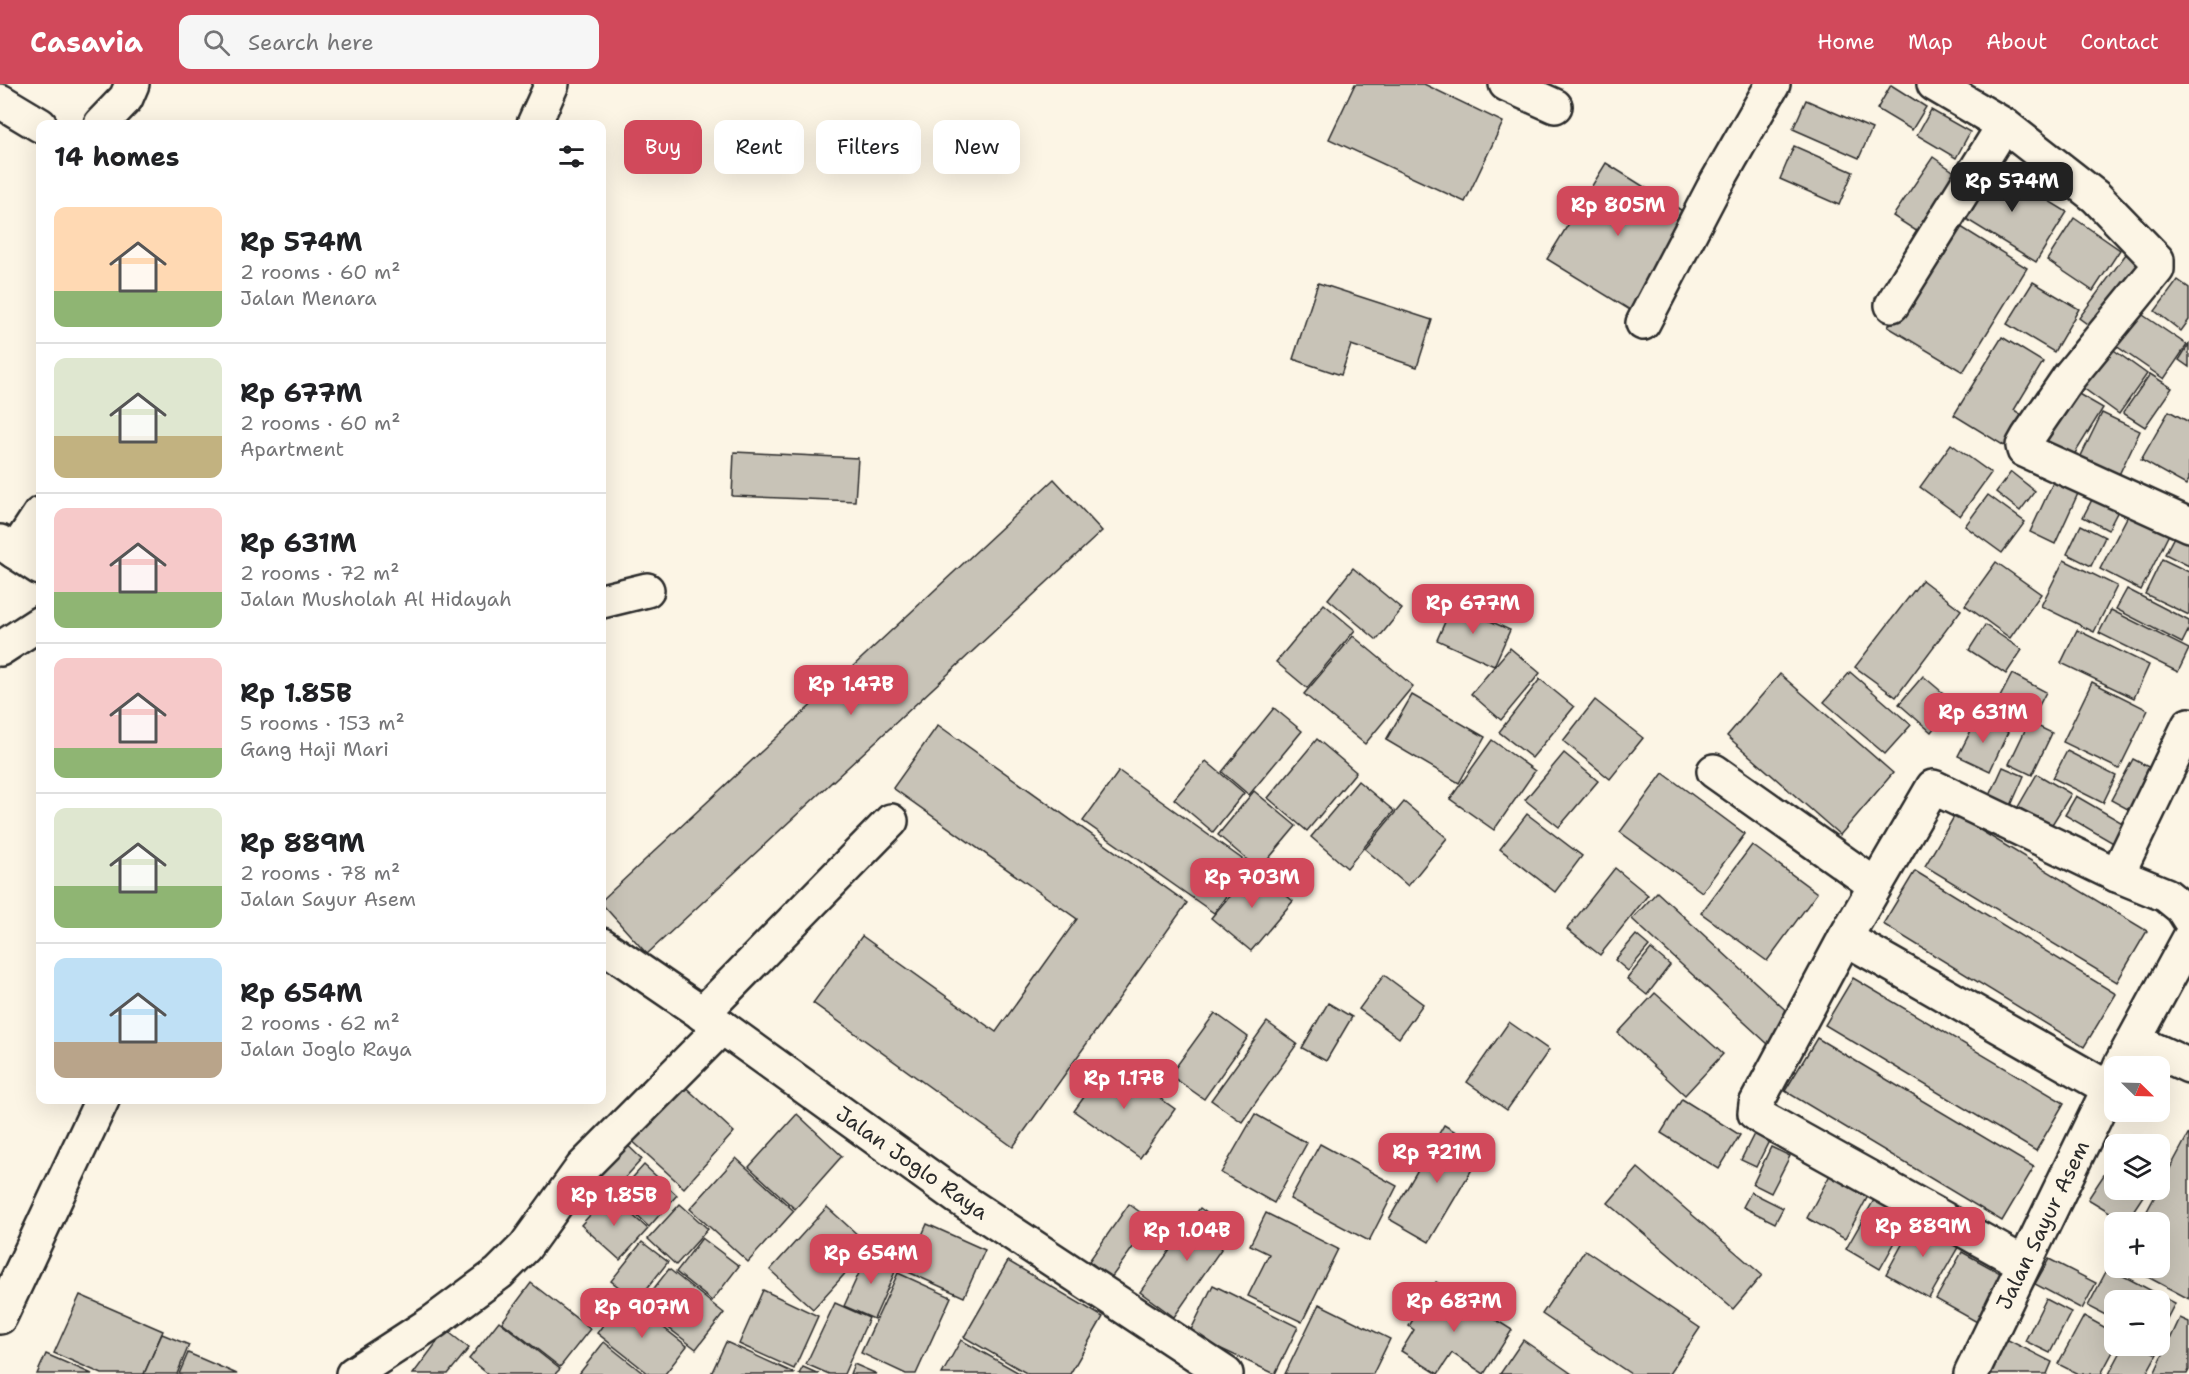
<!DOCTYPE html>
<meta charset="utf-8">
<style>
:root{--surface:#fff;--page:#f6f6f6;--text:#202124;--muted:#757577;--line:#e0e0e0;--accent:#d1495b}
body{margin:0;font-family:"Shantell Sans",sans-serif;background:var(--page);color:var(--text);height:100vh;display:flex;flex-direction:column;font-size:22px;white-space:nowrap}
*{box-sizing:border-box;margin:0}
p{font-size:20px;color:var(--muted)}
.icon{flex:none;width:33px;height:33px;fill:none;stroke:currentColor;stroke-width:2;stroke-linecap:round;stroke-linejoin:round}
.map{position:relative;flex:1;overflow:hidden}
.panel{position:absolute;left:36px;top:36px;width:570px;height:984px;display:flex;flex-direction:column;background:var(--surface);border-radius:12px;box-shadow:0 6px 24px #0002}
.panel>*{flex:none}
.guide{position:absolute;left:624px;top:36px;width:570px;height:54px;display:flex;gap:12px}
.needle{width:39px;rotate:113deg}
.buttons{position:absolute;left:2104px;top:972px;display:grid;gap:12px}
.buttons a{display:grid;place-items:center;width:66px;height:66px;border-radius:12px;background:var(--surface);box-shadow:0 6px 24px #0002;font-size:30px}
.price{position:absolute;translate:-50% -51px;padding:0 14px;border-radius:12px;background:var(--accent);color:#fff;font-size:20px;line-height:39px;filter:drop-shadow(0 2px 3px #0008)}
.price::after{content:'';position:absolute;left:50%;top:36px;width:18px;height:14px;margin-left:-9px;background:inherit;clip-path:polygon(0 0,100% 0,50% 100%)}
.price.current{background:#222;color:#fff}
ul{padding:0;list-style:none}
li{display:flex;align-items:center;gap:18px;height:150px;padding:0 18px}
li+li{border-top:2px solid var(--line)}
li span{display:grid;place-items:center;flex:none;width:168px;height:120px;border-radius:12px;color:#555}
li>.icon{margin-inline-start:auto}
span .icon{width:72px;height:72px;fill:#fffc;stroke-width:1}
li b{font-size:26px}
h2{display:flex;justify-content:space-between;align-items:center;height:72px;padding:0 18px;font-size:26px}
.pill{padding:0 21px;border-radius:12px;background:var(--surface);box-shadow:0 6px 24px #0002;font-size:21px;line-height:54px}
.pill.current{background:var(--accent);color:#fff}
header{display:flex;align-items:center;gap:36px;box-sizing:border-box;height:84px;padding:0 30px;background:var(--accent);color:#fff}
header strong{font-size:28px}
nav{display:flex;gap:33px;margin-inline-start:auto;font-size:21px}
.search{width:420px;height:54px;background:var(--page);display:flex;align-items:center;gap:15px;box-sizing:border-box;padding:0 21px;border-radius:12px;color:var(--muted);font-size:22px}
.map>svg:first-child{display:block}
.building{fill:#c8c3b7;stroke:#2b2b2b;stroke-width:1.5}
.lines{fill:none;stroke-linecap:round;stroke-linejoin:round}
.minor-casing{stroke:#2b2b2b;stroke-width:38}
.major-casing{stroke:#2b2b2b;stroke-width:38}
.minor{stroke:#fcf5e5;stroke-width:33}
.major{stroke:#fcf5e5;stroke-width:33}
.labels{text-anchor:middle;dominant-baseline:central;stroke-width:4.5;stroke-linejoin:round;paint-order:stroke}
.street-label{font-size:21px;fill:#2b2b2b;stroke:#fcf5e5}
</style>
<header>
<strong>Casavia</strong>
<div class="search"><svg class="icon" aria-label="search" viewBox="0 0 24 24"><circle cx="10" cy="10" r="6"/><path d="M15 15l6 6"/></svg>Search here</div>
<nav><a>Home</a><a>Map</a><a>About</a><a>Contact</a></nav>
</header>
<div class="map">
<svg width="2189" height="1290" viewBox="0 0 2189 1290">
<rect width="100%" height="100%" fill="#fcf5e5"/>
<filter id="ink" filterUnits="userSpaceOnUse"><feTurbulence type="fractalNoise" baseFrequency=".0167" numOctaves="2"/><feDisplacementMap in="SourceGraphic" scale="12" xChannelSelector="R" yChannelSelector="G"/><feConvolveMatrix kernelMatrix="1 2 1 2 8 2 1 2 1" color-interpolation-filters="sRGB"/></filter>
<g filter="url(#ink)">
<!-- building -->
<g class="building">
<polygon points="1355,0 1424,0 1503,38 1465,118 1329,55"/>
<polygon points="1891,1 1926,23 1912,46 1877,25"/>
<polygon points="1806,16 1872,45 1859,74 1793,45"/>
<polygon points="1931,26 1970,48 1956,74 1917,51"/>
<polygon points="1794,62 1853,88 1839,121 1780,95"/>
<polygon points="1933,73 1960,92 1921,150 1893,132"/>
<polygon points="1606,79 1689,131 1630,226 1547,175"/>
<polygon points="1988,80 2067,128 2036,178 1958,130"/>
<polygon points="2074,134 2120,166 2093,207 2047,176"/>
<polygon points="1953,138 2027,184 1963,288 1888,243"/>
<polygon points="2126,170 2147,186 2101,250 2079,234"/>
<polygon points="2178,196 2189,204 2189,236 2181,247 2155,227"/>
<polygon points="2033,198 2079,225 2054,268 2007,240"/>
<polygon points="1318,199 1432,236 1417,283 1351,261 1341,291 1293,275"/>
<polygon points="2131,223 2187,261 2164,295 2109,257"/>
<polygon points="2002,253 2043,278 2014,326 2030,336 2011,366 1954,331"/>
<polygon points="2104,259 2147,290 2119,330 2075,298"/>
<polygon points="2189,260 2189,283 2179,276"/>
<polygon points="2150,290 2172,304 2145,343 2123,329"/>
<polygon points="2070,305 2103,324 2069,379 2036,359"/>
<polygon points="2169,327 2189,338 2189,396 2186,401 2141,376"/>
<polygon points="2102,329 2140,347 2114,401 2076,382"/>
<polygon points="1951,360 1991,389 1960,432 1920,403"/>
<polygon points="734,368 858,374 855,417 732,412"/>
<polygon points="2011,388 2035,407 2020,427 1996,408"/>
<polygon points="2056,392 2081,403 2055,460 2030,448"/>
<polygon points="1054,395 1102,447 647,870 602,820 602,816"/>
<polygon points="2097,406 2122,419 2108,446 2083,433"/>
<polygon points="1988,411 2025,438 2002,469 1965,442"/>
<polygon points="2134,420 2174,440 2141,506 2100,485"/>
<polygon points="2081,441 2105,453 2091,482 2067,470"/>
<polygon points="2177,447 2189,453 2189,482 2165,470"/>
<polygon points="2162,475 2189,488 2189,531 2145,510"/>
<polygon points="2064,476 2117,502 2094,548 2041,522"/>
<polygon points="1996,478 2041,510 2010,554 1965,521"/>
<polygon points="1353,484 1402,525 1377,556 1328,515"/>
<polygon points="1922,496 1961,526 1896,613 1855,583"/>
<polygon points="2127,505 2189,537 2189,545 2182,559 2116,525"/>
<polygon points="1324,520 1355,546 1307,604 1276,578"/>
<polygon points="1453,520 1510,546 1494,582 1437,556"/>
<polygon points="2111,526 2189,565 2178,588 2099,549"/>
<polygon points="1985,541 2022,566 2006,590 1969,566"/>
<polygon points="2077,546 2149,581 2134,614 2061,579"/>
<polygon points="1353,552 1413,602 1365,660 1304,610"/>
<polygon points="1510,564 1540,589 1501,636 1471,610"/>
<polygon points="1850,588 1911,641 1885,670 1824,618"/>
<polygon points="1780,590 1893,689 1840,751 1727,652"/>
<polygon points="2012,590 2046,608 2032,635 1998,617"/>
<polygon points="1923,592 1955,619 1931,648 1899,620"/>
<polygon points="1540,595 1574,623 1532,674 1499,648"/>
<polygon points="2092,598 2148,626 2119,685 2063,658"/>
<polygon points="1412,611 1485,653 1459,699 1386,656"/>
<polygon points="1595,616 1643,654 1610,695 1563,657"/>
<polygon points="1274,624 1302,647 1249,711 1222,688"/>
<polygon points="1978,633 2008,648 1990,687 1958,672"/>
<polygon points="2029,638 2052,649 2032,691 2009,680"/>
<polygon points="938,641 1187,819 1013,1063 813,919 862,852 996,948 1077,835 893,704"/>
<polygon points="1317,655 1356,688 1307,747 1268,714"/>
<polygon points="1492,656 1535,687 1494,746 1450,715"/>
<polygon points="2067,667 2116,692 2103,719 2053,694"/>
<polygon points="1564,669 1598,697 1559,743 1525,716"/>
<polygon points="2133,675 2158,688 2135,729 2111,716"/>
<polygon points="1206,677 1244,709 1213,748 1174,715"/>
<polygon points="2003,683 2024,692 2009,726 1988,716"/>
<polygon points="1119,687 1249,780 1214,829 1083,737"/>
<polygon points="1663,689 1745,750 1702,808 1620,748"/>
<polygon points="2037,690 2071,710 2051,742 2018,723"/>
<polygon points="1358,697 1394,727 1347,784 1311,753"/>
<polygon points="1254,707 1296,742 1259,786 1218,751"/>
<polygon points="2076,712 2126,741 2115,760 2065,731"/>
<polygon points="1404,718 1447,754 1408,802 1365,765"/>
<polygon points="1527,730 1582,772 1555,808 1500,765"/>
<polygon points="1955,731 2147,847 2117,898 1925,782"/>
<polygon points="1752,761 1817,809 1767,877 1701,829"/>
<polygon points="1253,784 1293,817 1251,867 1211,834"/>
<polygon points="1615,784 1648,811 1600,871 1567,845"/>
<polygon points="1915,787 2116,910 2084,963 1883,840"/>
<polygon points="1657,808 1794,934 1769,961 1632,835"/>
<polygon points="1636,851 1649,862 1628,887 1615,876"/>
<polygon points="1651,865 1670,881 1647,911 1627,895"/>
<polygon points="1384,891 1423,920 1399,954 1359,925"/>
<polygon points="1853,894 2064,1019 2036,1067 1825,941"/>
<polygon points="1655,909 1723,970 1685,1011 1618,949"/>
<polygon points="1328,919 1352,933 1326,977 1302,964"/>
<polygon points="1215,929 1248,953 1204,1015 1170,991"/>
<polygon points="1267,938 1297,960 1242,1038 1211,1016"/>
<polygon points="1509,938 1549,966 1507,1026 1467,998"/>
<polygon points="1817,954 2034,1083 2002,1137 1785,1007"/>
<polygon points="1109,978 1175,1025 1140,1074 1074,1027"/>
<polygon points="679,997 734,1048 684,1104 628,1053"/>
<polygon points="1682,1015 1740,1051 1719,1085 1661,1049"/>
<polygon points="797,1030 842,1072 795,1125 749,1083"/>
<polygon points="1255,1030 1307,1059 1274,1119 1221,1089"/>
<polygon points="1444,1041 1484,1065 1429,1158 1389,1135"/>
<polygon points="2189,1049 2189,1215 2131,1184 2160,1184 2160,1138 2141,1138"/>
<polygon points="1754,1050 1769,1057 1756,1083 1741,1076"/>
<polygon points="619,1053 642,1075 614,1106 590,1085"/>
<polygon points="1320,1060 1397,1102 1369,1157 1290,1115"/>
<polygon points="1771,1063 1790,1072 1771,1109 1753,1100"/>
<polygon points="736,1074 794,1127 748,1178 690,1125"/>
<polygon points="2115,1074 2115,1106 2147,1106 2126,1138 2088,1115"/>
<polygon points="644,1081 677,1111 649,1143 616,1112"/>
<polygon points="1638,1084 1762,1191 1733,1225 1608,1119"/>
<polygon points="1830,1091 1868,1112 1845,1155 1807,1134"/>
<polygon points="1751,1108 1783,1124 1775,1139 1743,1123"/>
<polygon points="609,1110 648,1145 620,1176 581,1141"/>
<polygon points="1874,1116 1908,1135 1880,1185 1846,1165"/>
<polygon points="680,1120 708,1145 676,1181 648,1155"/>
<polygon points="1129,1120 1152,1137 1111,1194 1089,1177"/>
<polygon points="827,1123 870,1162 813,1225 770,1186"/>
<polygon points="1200,1124 1233,1148 1174,1233 1140,1208"/>
<polygon points="1266,1129 1338,1165 1302,1238 1248,1212 1269,1170 1250,1161"/>
<polygon points="1917,1133 1961,1158 1929,1214 1886,1190"/>
<polygon points="927,1140 985,1166 964,1213 906,1187"/>
<polygon points="702,1154 739,1182 712,1217 676,1188"/>
<polygon points="642,1158 668,1178 637,1217 611,1197"/>
<polygon points="1585,1166 1700,1244 1669,1290 1631,1290 1542,1230"/>
<polygon points="869,1167 898,1181 874,1235 844,1222"/>
<polygon points="1962,1168 2004,1191 1977,1238 1936,1215"/>
<polygon points="2049,1175 2096,1199 2082,1225 2035,1200"/>
<polygon points="1008,1177 1103,1233 1070,1290 1028,1290 964,1253"/>
<polygon points="2108,1184 2175,1219 2160,1248 2160,1216 2115,1216 2115,1236 2088,1222"/>
<polygon points="669,1185 724,1229 696,1265 640,1222"/>
<polygon points="898,1189 951,1213 916,1290 906,1290 861,1269"/>
<polygon points="1436,1198 1512,1246 1484,1290 1452,1269 1438,1290 1401,1267 1414,1246 1409,1242"/>
<polygon points="531,1199 590,1245 560,1283 502,1238"/>
<polygon points="1213,1201 1298,1243 1275,1290 1189,1250"/>
<polygon points="763,1206 818,1232 794,1285 739,1260"/>
<polygon points="80,1211 163,1247 144,1290 102,1290 54,1269"/>
<polygon points="624,1213 687,1262 665,1290 649,1290 597,1249"/>
<polygon points="2046,1215 2071,1228 2050,1269 2025,1257"/>
<polygon points="835,1219 869,1234 844,1290 829,1290 806,1280"/>
<polygon points="1319,1220 1390,1255 1373,1290 1285,1290"/>
<polygon points="2084,1232 2115,1249 2116,1262 2101,1290 2078,1290 2058,1280"/>
<polygon points="2180,1234 2189,1238 2189,1286 2187,1290 2154,1290"/>
<polygon points="499,1237 560,1285 555,1290 488,1290 469,1275"/>
<polygon points="446,1246 469,1264 448,1290 413,1290"/>
<polygon points="162,1250 189,1261 177,1290 144,1290"/>
<polygon points="2000,1252 2052,1278 2047,1290 1982,1290"/>
<polygon points="961,1256 1021,1290 942,1290"/>
<polygon points="1523,1256 1572,1290 1500,1290"/>
<polygon points="604,1258 644,1290 579,1290"/>
<polygon points="726,1258 794,1289 794,1290 711,1290"/>
<polygon points="2124,1262 2140,1262 2157,1270 2146,1290 2109,1290"/>
<polygon points="188,1269 237,1290 179,1290"/>
<polygon points="46,1270 92,1290 37,1290"/>
<polygon points="854,1280 877,1290 850,1290"/>
<polygon points="803,1283 819,1290 799,1290"/>
</g>
<g class="lines">
<defs>
<g id="minor">
<polyline points="1506,0 1555,22"/>
<polyline points="1934,0 2004,41 2096,113 2157,176 2157,185 2069,293 2028,353 2023,362 2024,366 2189,441"/>
<polyline points="0,17 40,41"/>
<polyline points="101,40 126,14 132,0"/>
<polyline points="534,40 552,0"/>
<polyline points="1892,221 2004,41"/>
<polyline points="1643,239 1713,105 1773,0"/>
<polyline points="15,468 40,430"/>
<polyline points="602,517 647,506"/>
<polyline points="0,565 40,539"/>
<polyline points="1714,687 1875,801"/>
<polyline points="2117,791 2189,641"/>
<polyline points="1845,854 2108,1004"/>
<polyline points="702,930 891,737"/>
<polyline points="2135,957 2189,982"/>
<polyline points="2120,982 2189,855"/>
<polyline points="2023,1179 1762,1034 1755,1029 1756,1020 1845,854 1933,703 2117,791 2166,811 2182,824 2189,835"/>
<polyline points="0,1233 102,1016"/>
<polyline points="353,1290 433,1238 499,1189 525,1163 582,1084 722,943"/>
<polyline points="1971,1290 2115,992"/>
</g>
<g id="major">
<polyline points="0,458 40,484"/>
<polyline points="602,861 722,943 959,1114 1226,1290"/>
</g>
</defs>
<!-- minor casing -->
<use href="#minor" class="minor-casing"/>
<!-- major casing -->
<use href="#major" class="major-casing"/>
<!-- minor -->
<use href="#minor" class="minor"/>
<!-- major -->
<use href="#major" class="major"/>
</g>
</g>
<g class="labels">
<!-- street labels -->
<g class="street-label">
<text transform="translate(912 1079) rotate(35)">Jalan Joglo Raya</text>
<text transform="translate(2043 1141) rotate(-64)">Jalan Sayur Asem</text>
</g>
</g>
</svg>
<div class="buttons">
<a><svg class="needle" viewBox="-14 -14 28 28"><path d="M0-13l5 13h-10z" fill="#e53935"/><path d="M0 13l5-13h-10z" fill="#757577"/></svg></a>
<a><svg class="icon" aria-label="layers" viewBox="0 0 24 24"><path d="M12 4l9 5-9 5-9-5zM3 14l9 5 9-5"/></svg></a>
<a>+</a>
<a>−</a>
</div>
<b class="price current" style="left:2012px;top:129px">Rp 574M</b>
<b class="price" style="left:1618px;top:153px">Rp 805M</b>
<b class="price" style="left:1473px;top:551px">Rp 677M</b>
<b class="price" style="left:851px;top:632px">Rp 1.47B</b>
<b class="price" style="left:1983px;top:660px">Rp 631M</b>
<b class="price" style="left:1252px;top:825px">Rp 703M</b>
<b class="price" style="left:1124px;top:1026px">Rp 1.17B</b>
<b class="price" style="left:1437px;top:1100px">Rp 721M</b>
<b class="price" style="left:614px;top:1143px">Rp 1.85B</b>
<b class="price" style="left:1923px;top:1174px">Rp 889M</b>
<b class="price" style="left:1187px;top:1178px">Rp 1.04B</b>
<b class="price" style="left:871px;top:1201px">Rp 654M</b>
<b class="price" style="left:1454px;top:1249px">Rp 687M</b>
<b class="price" style="left:642px;top:1255px">Rp 907M</b>
<div class="guide">
<a class="pill current">Buy</a>
<a class="pill">Rent</a>
<a class="pill">Filters</a>
<a class="pill">New</a>
</div>
<section class="panel">
<h2>14 homes<svg class="icon" aria-label="filters" viewBox="0 0 24 24"><path d="M4 7h16M4 17h16"/><circle cx="9" cy="7" r="2"/><circle cx="15" cy="17" r="2"/></svg></h2>
<ul>
<li><span style="background:linear-gradient(#ffd9b3 70%,#8fb573 0)"><svg class="icon" aria-label="home" viewBox="0 0 24 24"><path d="M3 11l9-7 9 7M6 9v11h12V9"/></svg></span><div><b>Rp 574M</b><p>2 rooms · 60 m²</p><p>Jalan Menara</p></div></li>
<li><span style="background:linear-gradient(#dfe7d0 65%,#c2b280 0)"><svg class="icon" aria-label="home" viewBox="0 0 24 24"><path d="M3 11l9-7 9 7M6 9v11h12V9"/></svg></span><div><b>Rp 677M</b><p>2 rooms · 60 m²</p><p>Apartment</p></div></li>
<li><span style="background:linear-gradient(#f6c9c9 70%,#8fb573 0)"><svg class="icon" aria-label="home" viewBox="0 0 24 24"><path d="M3 11l9-7 9 7M6 9v11h12V9"/></svg></span><div><b>Rp 631M</b><p>2 rooms · 72 m²</p><p>Jalan Musholah Al Hidayah</p></div></li>
<li><span style="background:linear-gradient(#f6c9c9 75%,#8fb573 0)"><svg class="icon" aria-label="home" viewBox="0 0 24 24"><path d="M3 11l9-7 9 7M6 9v11h12V9"/></svg></span><div><b>Rp 1.85B</b><p>5 rooms · 153 m²</p><p>Gang Haji Mari</p></div></li>
<li><span style="background:linear-gradient(#dfe7d0 65%,#8fb573 0)"><svg class="icon" aria-label="home" viewBox="0 0 24 24"><path d="M3 11l9-7 9 7M6 9v11h12V9"/></svg></span><div><b>Rp 889M</b><p>2 rooms · 78 m²</p><p>Jalan Sayur Asem</p></div></li>
<li><span style="background:linear-gradient(#bfe0f5 70%,#b9a48a 0)"><svg class="icon" aria-label="home" viewBox="0 0 24 24"><path d="M3 11l9-7 9 7M6 9v11h12V9"/></svg></span><div><b>Rp 654M</b><p>2 rooms · 62 m²</p><p>Jalan Joglo Raya</p></div></li>
</ul>
</section>
</div>
